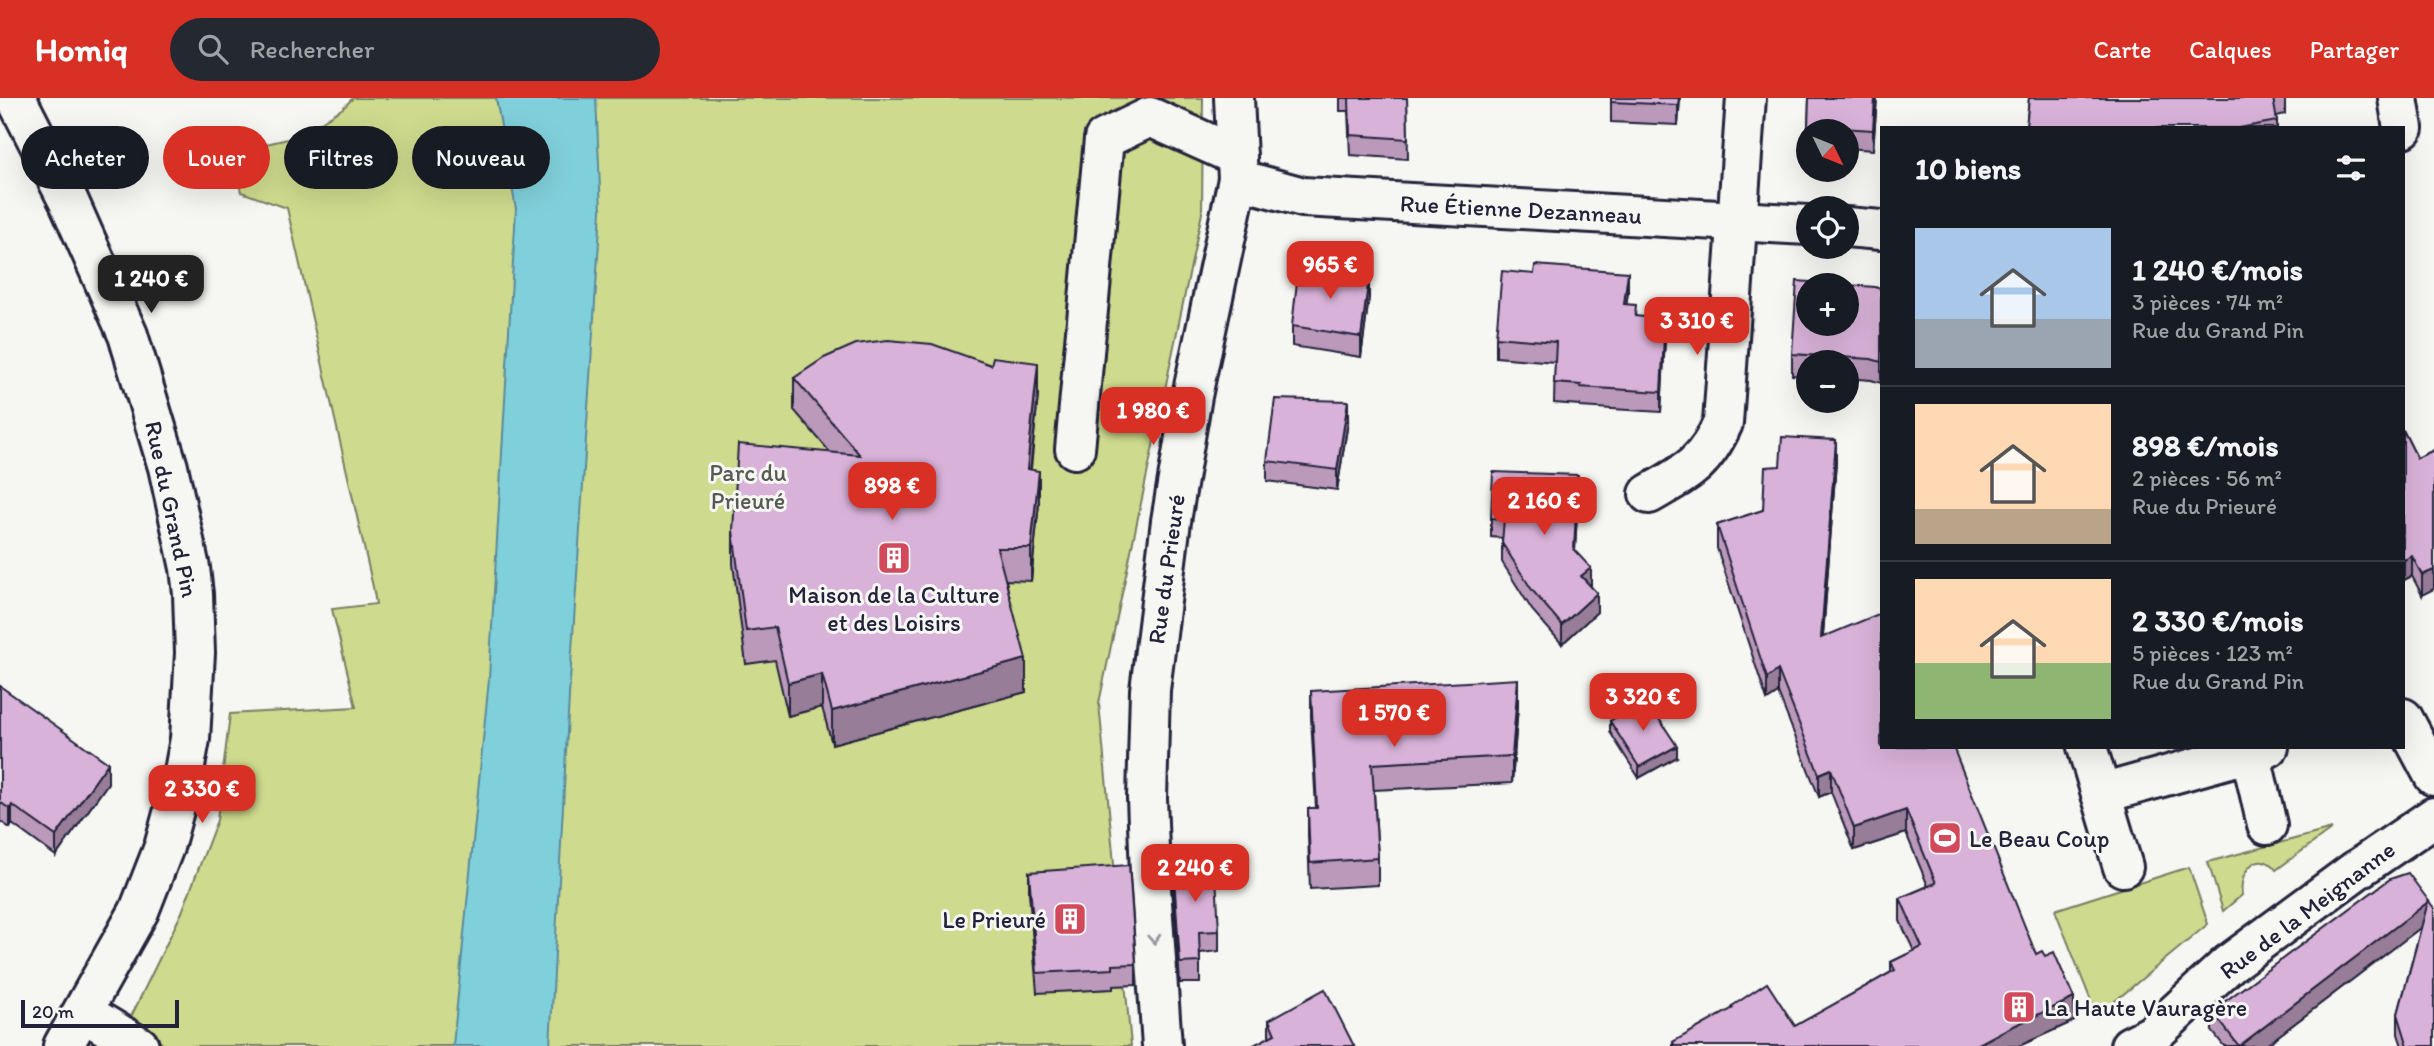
<!DOCTYPE html>
<html lang="fr">
<meta charset="utf-8">
<style>
:root{--surface:#171b24;--page:#242831;--text:#f1f3f6;--muted:#9ea1a6;--line:#363941;--accent:#d93025}
body{margin:0;font-family:Itim,sans-serif;background:var(--page);color:var(--text);height:100vh;display:flex;flex-direction:column;font-size:26px;white-space:nowrap}
*{box-sizing:border-box;margin:0}
p{font-size:23px;color:var(--muted)}
.icon{flex:none;width:38px;height:38px;fill:none;stroke:currentColor;stroke-width:2;stroke-linecap:round;stroke-linejoin:round}
.map{position:relative;flex:1;overflow:hidden}
.panel{position:absolute;left:1880px;top:28px;width:525px;height:623px;display:flex;flex-direction:column;background:var(--surface);border-radius:0px;box-shadow:0 7px 28px #0002}
.panel>*{flex:none}
.guide{position:absolute;left:21px;top:28px;width:665px;height:63px;display:flex;gap:14px}
.needle{width:46px;rotate:133deg}
.controls{position:absolute;left:1796px;top:21px;display:grid;gap:14px}
.controls a{display:grid;place-items:center;width:63px;height:63px;border-radius:50%;background:var(--surface);box-shadow:0 7px 28px #0002;font-size:35px}
.scale{position:absolute;left:21px;bottom:18px;width:158px;box-sizing:border-box;padding-left:7px;border:4px solid #22223b;border-top:0;font-size:19px;line-height:24px;white-space:nowrap;color:#22223b;-webkit-text-stroke:5px #f6f6f2;paint-order:stroke}
.price{position:absolute;translate:-50% -60px;padding:0 16px;border-radius:14px;background:var(--accent);color:#fff;font-size:23px;line-height:46px;filter:drop-shadow(0 2px 4px #0008)}
.price::after{content:'';position:absolute;left:50%;top:42px;width:21px;height:16px;margin-left:-10px;background:inherit;clip-path:polygon(0 0,100% 0,50% 100%)}
.price.selected{background:#222;color:#fff}
ul{padding:0;list-style:none}
li{display:flex;align-items:center;gap:21px;height:175px;padding:0 35px}
li+li{border-top:2px solid var(--line)}
li span{display:grid;place-items:center;flex:none;width:196px;height:140px;border-radius:0px;color:#555}
li>.icon{margin-inline-start:auto}
span .icon{width:84px;height:84px;fill:#fffc;stroke-width:1}
li b{font-size:30px}
h2{display:flex;justify-content:space-between;align-items:center;height:84px;padding:0 35px;font-size:30px}
.tag{padding:0 24px;border-radius:32px;background:var(--surface);box-shadow:0 7px 28px #0002;font-size:24px;line-height:63px}
.tag.selected{background:var(--accent);color:#fff}
header{display:flex;align-items:center;gap:42px;box-sizing:border-box;height:98px;padding:0 35px;background:var(--accent);color:#fff}
header strong{font-size:33px}
nav{display:flex;gap:38px;margin-inline-start:auto;font-size:24px}
.search{width:490px;height:63px;background:var(--page);display:flex;align-items:center;gap:18px;box-sizing:border-box;padding:0 24px;border-radius:38px;color:var(--muted);font-size:26px}
.map>svg:first-child{display:block}
.green{fill:#ceda8d;stroke:#787e64;stroke-width:2}
.water{fill:#80d0db;stroke:#5a8a9b;stroke-width:2}
.lines{fill:none;stroke-linecap:round;stroke-linejoin:round}
.minor-casing{stroke:#22223b;stroke-width:44}
.minor{stroke:#f6f6f2;stroke-width:38}
.wall{fill:#b9b;stroke:#22223b;stroke-width:2}
.shaded-wall{fill:#987d98;stroke:#22223b;stroke-width:2}
.building{fill:#d9b2d9;stroke:#22223b;stroke-width:2;fill-rule:evenodd}
.oneway{stroke:#9797a0}
.labels{text-anchor:middle;dominant-baseline:central;stroke-width:6;stroke-linejoin:round;paint-order:stroke}
.street-label{font-size:24px;fill:#22223b;stroke:#f6f6f2}
.park-label{font-size:24px;fill:#565954;stroke:#f6f6f2}
.poi-label{font-size:24px;fill:#22223b;stroke:#f6f6f2;text-anchor:start}
</style>
<header>
<strong>Homiq</strong>
<div class="search"><svg class="icon" aria-label="search" viewBox="0 0 24 24"><circle cx="10" cy="10" r="6"/><path d="M15 15l6 6"/></svg>Rechercher</div>
<nav><a>Carte</a><a>Calques</a><a>Partager</a></nav>
</header>
<div class="map">
<svg width="2434" height="948" viewBox="0 0 2434 948">
<rect width="100%" height="100%" fill="#f6f6f2"/>
<filter id="ink" filterUnits="userSpaceOnUse"><feTurbulence type="fractalNoise" baseFrequency=".0143" numOctaves="2"/><feDisplacementMap in="SourceGraphic" scale="14" xChannelSelector="R" yChannelSelector="G"/><feConvolveMatrix kernelMatrix="1 2 1 2 8 2 1 2 1" color-interpolation-filters="sRGB"/></filter>
<g filter="url(#ink)">
<!-- green -->
<g class="green">
<polygon points="353,0 1203,0 1202,115 1099,605 1131,948 166,948 129,923 182,814 217,722 230,616 356,609 332,511 376,506 373,489 287,110 241,94 231,54 297,39 343,10"/>
<path d="M2332 731 2276 772C2259 749 2238 774 2242 797L2223 813 2208 764Z"/>
<polygon points="2189,769 2208,826 2097,918 2055,812"/>
</g>
<!-- water -->
<polygon class="water" points="496,0 596,0 601,113 569,598 550,948 453,948 489,581 516,111"/>
<g class="lines">
<defs>
<g id="minor">
<polyline points="16,0 69,104 128,237 168,369 190,470 193,496 195,555 190,641 183,679 164,749 139,813 63,948"/>
<polyline points="2398,0 2403,30"/>
<polyline points="1238,81 1303,99 1808,127"/>
<polyline points="1846,129 1881,132"/>
<polyline points="1075,351 1104,41 1150,19 1237,58"/>
<path d="M1649 396C1687 374 1704 367 1723 325L1746 0"/>
<polyline points="2403,620 2434,678"/>
<polyline points="2087,649 2123,769"/>
<polyline points="2249,649 2267,727"/>
<polyline points="2101,696 2269,649"/>
<polyline points="83,914 139,948"/>
<polyline points="1162,948 1150,776 1147,700 1150,592 1171,423 1192,298 1238,81 1234,0"/>
<polyline points="2130,948 2152,937 2229,866 2355,773 2434,719"/>
</g>
</defs>
<!-- minor casing -->
<use href="#minor" class="minor-casing"/>
<!-- minor -->
<use href="#minor" class="minor"/>
</g>
<!-- wall -->
<g class="wall">
<polygon points="1340,0 1407,0 1408,61 1350,57 1348,13 1340,13"/>
<polygon points="1611,0 1680,0 1678,27 1611,24"/>
<polygon points="1809,0 1877,0 1873,52 1846,50 1846,33 1808,33"/>
<polygon points="2029,0 2285,0 2285,16 2277,18 2277,30 2026,30"/>
<polygon points="1881,191 1881,285 1871,282 1846,280 1846,264 1808,264 1808,278 1792,277 1792,256"/>
<polygon points="1628,194 1626,206 1636,218 1665,241 1661,314 1580,309 1580,307 1554,305 1555,264 1496,259 1496,239"/>
<polygon points="1369,199 1361,259 1292,248 1292,228"/>
<polygon points="794,280 1038,297 1031,371 1039,405 1031,483 1006,482 1026,594 832,646 822,609 788,618 775,562 746,566 733,466 733,433 830,354 794,312"/>
<polygon points="1348,324 1337,392 1267,383 1267,363"/>
<polygon points="2403,332 2417,360 2434,352 2422,497 2412,478 2404,482 2403,479"/>
<polygon points="1836,364 1823,539 2036,856 2074,923 2019,948 1673,948 1673,944 1732,911 1732,908 1795,928 1891,874 1891,864 1914,853 1900,823 1900,800 1928,788 1906,735 1854,752 1831,694 1819,699 1778,595 1767,602 1717,450 1717,427 1763,412 1780,368"/>
<polygon points="1578,396 1575,453 1591,488 1597,514 1562,546 1532,512 1502,464 1502,440 1491,439 1491,420"/>
<polygon points="0,588 108,685 56,758 12,726 10,730 0,723"/>
<polygon points="1311,593 1518,607 1512,685 1374,692 1378,760 1378,787 1310,791 1308,737 1308,710 1316,710 1311,619"/>
<polygon points="1610,623 1677,659 1639,680 1610,634"/>
<polygon points="1173,764 1219,833 1219,853 1200,855 1200,885 1180,885 1173,785"/>
<polygon points="1029,774 1136,866 1136,887 1113,888 1113,891 1037,895 1029,795"/>
<polygon points="2434,810 2434,948 2402,948 2398,936 2398,916 2421,829 2265,948 2224,948 2212,933 2212,913"/>
<polygon points="1269,922 1354,948 1269,940"/>
</g>
<!-- shaded-wall -->
<g class="shaded-wall">
<polygon points="1679,0 1680,0 1678,27 1678,7"/>
<polygon points="1875,0 1877,0 1873,52 1873,32"/>
<polygon points="1628,174 1628,194 1624,226 1624,206"/>
<polygon points="1369,179 1369,199 1361,259 1361,239"/>
<polygon points="1665,221 1665,241 1661,314 1661,294"/>
<polygon points="1038,265 1038,297 1027,403 1027,371"/>
<polygon points="1348,303 1348,324 1337,392 1337,372"/>
<polygon points="1836,342 1836,364 1821,562 1821,540"/>
<polygon points="1039,373 1039,405 1031,483 1031,450"/>
<polygon points="1578,377 1578,396 1574,471 1574,452"/>
<polygon points="2412,458 2412,478 2404,482 2404,462"/>
<polygon points="1591,470 1591,489 1581,478"/>
<polygon points="2434,472 2434,491 2422,497 2422,477"/>
<polygon points="1597,495 1597,514 1562,546 1562,527"/>
<polygon points="1026,561 1026,594 832,646 832,613"/>
<polygon points="1778,572 1778,595 1767,602 1767,580"/>
<polygon points="822,576 822,609 788,618 788,585"/>
<polygon points="1518,581 1518,607 1512,685 1512,658"/>
<polygon points="1677,648 1677,659 1639,680 1639,669"/>
<polygon points="108,665 108,685 56,758 56,738"/>
<polygon points="1831,671 1831,694 1819,699 1819,676"/>
<polygon points="12,707 12,726 10,730 10,711"/>
<polygon points="1906,712 1906,735 1854,752 1854,730"/>
<polygon points="2428,804 2428,824 2265,948 2239,948"/>
<polygon points="2074,900 2074,923 2019,948 1975,948 2007,931"/>
</g>
<!-- building -->
<g class="building">
<polygon points="1349,0 1407,0 1408,41 1350,37"/>
<polygon points="1611,0 1679,0 1678,7 1611,4"/>
<polygon points="1809,0 1875,0 1873,32 1808,28"/>
<polygon points="2029,0 2273,0 2277,23 2239,30 2026,30"/>
<polygon points="1299,166 1369,179 1361,239 1292,228"/>
<polygon points="1535,167 1628,174 1624,206 1636,207 1635,218 1665,221 1661,294 1580,289 1581,287 1554,285 1556,244 1496,239 1502,173 1534,176"/>
<path d="M1797 183 1875 189 1881 191V264L1871 261 1792 256ZM1808 187H1846V226H1808Z"/>
<polygon points="888,242 932,246 991,267 993,259 1038,265 1027,371 1039,373 1031,450 997,450 1026,561 832,613 822,576 788,585 775,529 746,533 733,433 738,346 860,357 794,280 824,260 856,246"/>
<polygon points="1275,301 1348,303 1337,372 1267,363"/>
<polygon points="2403,332 2417,360 2434,352 2434,472 2422,477 2412,458 2404,462 2403,460"/>
<polygon points="1782,339 1836,342 1821,540 1881,515 1881,649 1953,649 2036,856 2042,853 2045,858 2054,854 2074,900 2007,931 1975,948 1675,948 1673,944 1733,910 1732,908 1767,885 1795,928 1895,872 1891,864 1922,849 1900,800 1936,785 1906,712 1854,730 1831,671 1819,676 1778,572 1767,580 1717,427 1763,412 1765,369 1780,368"/>
<polygon points="1493,374 1578,377 1574,452 1591,470 1581,478 1597,495 1562,527 1532,492 1502,445 1504,421 1491,420"/>
<polygon points="1518,581 1512,658 1372,666 1378,760 1310,765 1308,710 1317,710 1311,593"/>
<polygon points="0,588 108,665 56,738 12,707 10,711 0,704"/>
<polygon points="1646,601 1677,648 1639,669 1610,623"/>
<polygon points="1215,759 1219,833 1199,834 1200,864 1180,865 1173,764 1175,764 1175,761"/>
<polygon points="1129,767 1136,866 1113,867 1113,871 1037,875 1029,774"/>
<polygon points="2408,775 2434,810 2434,948 2408,948 2398,916 2428,804 2239,948 2212,913 2390,781"/>
<polygon points="1325,891 1354,948 1252,948 1275,936 1269,922"/>
</g>
<!-- one-way arrows -->
<defs><path id="oneway-chevron" d="M-2-3.5L2.5 0L-2 3.5" fill="none" stroke-width="1.6" stroke-linecap="round" stroke-linejoin="round" transform="scale(1.75)"/></defs>
<use class="oneway" href="#oneway-chevron" transform="translate(1154 841) rotate(86)"/>
</g>
<!-- icons -->
<defs>
<symbol id="building-square" viewBox="-11 -11 22 22"><rect x="-9" y="-9" width="18" height="18" rx="4" fill="#d1495b" stroke="#f6f6f2"/><path d="M-4-6H4V6H1V3H-1V6H-4ZM-2.5-4.3h1.7v1.8h-1.7ZM.8-4.3h1.7v1.8H.8ZM-2.5-1h1.7V.8h-1.7ZM.8-1h1.7V.8H.8Z" fill="#fff"/></symbol>
<symbol id="stadium-square" viewBox="-11 -11 22 22"><rect x="-9" y="-9" width="18" height="18" rx="4" fill="#d1495b" stroke="#f6f6f2"/><path d="M0-5a6.5 5 0 1 0 0 10a6.5 5 0 1 0 0-10ZM-3.5-1.8h7v3.6h-7Z" fill="#fff"/></symbol>
</defs>
<g fill-rule="evenodd">
<use href="#building-square" x="875" y="441" width="38" height="38"/>
<use href="#stadium-square" x="1926" y="721" width="38" height="38"/>
<use href="#building-square" x="1051" y="802" width="38" height="38"/>
<use href="#building-square" x="2000" y="890" width="38" height="38"/>
</g>
<g class="labels">
<!-- street labels -->
<g class="street-label">
<text transform="translate(1521 111) rotate(3)">Rue Étienne Dezanneau</text>
<text transform="translate(172 411) rotate(78)">Rue du Grand Pin</text>
<text transform="translate(1166 471) rotate(-82)">Rue du Prieuré</text>
<text transform="translate(2307 812) rotate(-37)">Rue de la Meignanne</text>
</g>
<!-- park labels -->
<g class="park-label">
<text x="748" y="374">Parc du<tspan x="748" dy="28">Prieuré</tspan></text>
</g>
<!-- poi labels -->
<g class="poi-label">
<text x="894" y="496" text-anchor="middle">Maison de la Culture<tspan x="894" dy="28">et des Loisirs</tspan></text>
<text x="1969" y="740">Le Beau Coup</text>
<text x="1046" y="821" text-anchor="end">Le Prieuré</text>
<text x="2044" y="909">La Haute Vauragère</text>
</g>
</g>
</svg>
<div class="controls">
<a><svg class="needle" viewBox="-14 -14 28 28"><path d="M0-13l5 13h-10z" fill="#e53935"/><path d="M0 13l5-13h-10z" fill="#9ea1a6"/></svg></a>
<a><svg class="icon" aria-label="locate" viewBox="0 0 24 24"><circle cx="12" cy="12" r="6"/><path d="M12 2v4M12 18v4M2 12h4M18 12h4"/></svg></a>
<a>+</a>
<a>−</a>
</div>
<div class="scale">20 m</div>
<b class="price" style="left:1330px;top:203px">965 €</b>
<b class="price selected" style="left:151px;top:217px">1 240 €</b>
<b class="price" style="left:1697px;top:259px">3 310 €</b>
<b class="price" style="left:1153px;top:349px">1 980 €</b>
<b class="price" style="left:892px;top:424px">898 €</b>
<b class="price" style="left:1544px;top:439px">2 160 €</b>
<b class="price" style="left:1643px;top:635px">3 320 €</b>
<b class="price" style="left:1394px;top:651px">1 570 €</b>
<b class="price" style="left:202px;top:727px">2 330 €</b>
<b class="price" style="left:1195px;top:806px">2 240 €</b>
<div class="guide">
<a class="tag">Acheter</a>
<a class="tag selected">Louer</a>
<a class="tag">Filtres</a>
<a class="tag">Nouveau</a>
</div>
<section class="panel">
<h2>10 biens<svg class="icon" aria-label="filters" viewBox="0 0 24 24"><path d="M4 7h16M4 17h16"/><circle cx="9" cy="7" r="2"/><circle cx="15" cy="17" r="2"/></svg></h2>
<ul>
<li><span style="background:linear-gradient(#a9c7e8 65%,#9aa5b1 0)"><svg class="icon" aria-label="home" viewBox="0 0 24 24"><path d="M3 11l9-7 9 7M6 9v11h12V9"/></svg></span><div><b>1 240 €/mois</b><p>3 pièces · 74 m²</p><p>Rue du Grand Pin</p></div></li>
<li><span style="background:linear-gradient(#ffd9b3 75%,#b9a48a 0)"><svg class="icon" aria-label="home" viewBox="0 0 24 24"><path d="M3 11l9-7 9 7M6 9v11h12V9"/></svg></span><div><b>898 €/mois</b><p>2 pièces · 56 m²</p><p>Rue du Prieuré</p></div></li>
<li><span style="background:linear-gradient(#ffd9b3 60%,#8fb573 0)"><svg class="icon" aria-label="home" viewBox="0 0 24 24"><path d="M3 11l9-7 9 7M6 9v11h12V9"/></svg></span><div><b>2 330 €/mois</b><p>5 pièces · 123 m²</p><p>Rue du Grand Pin</p></div></li>
</ul>
</section>
</div>
